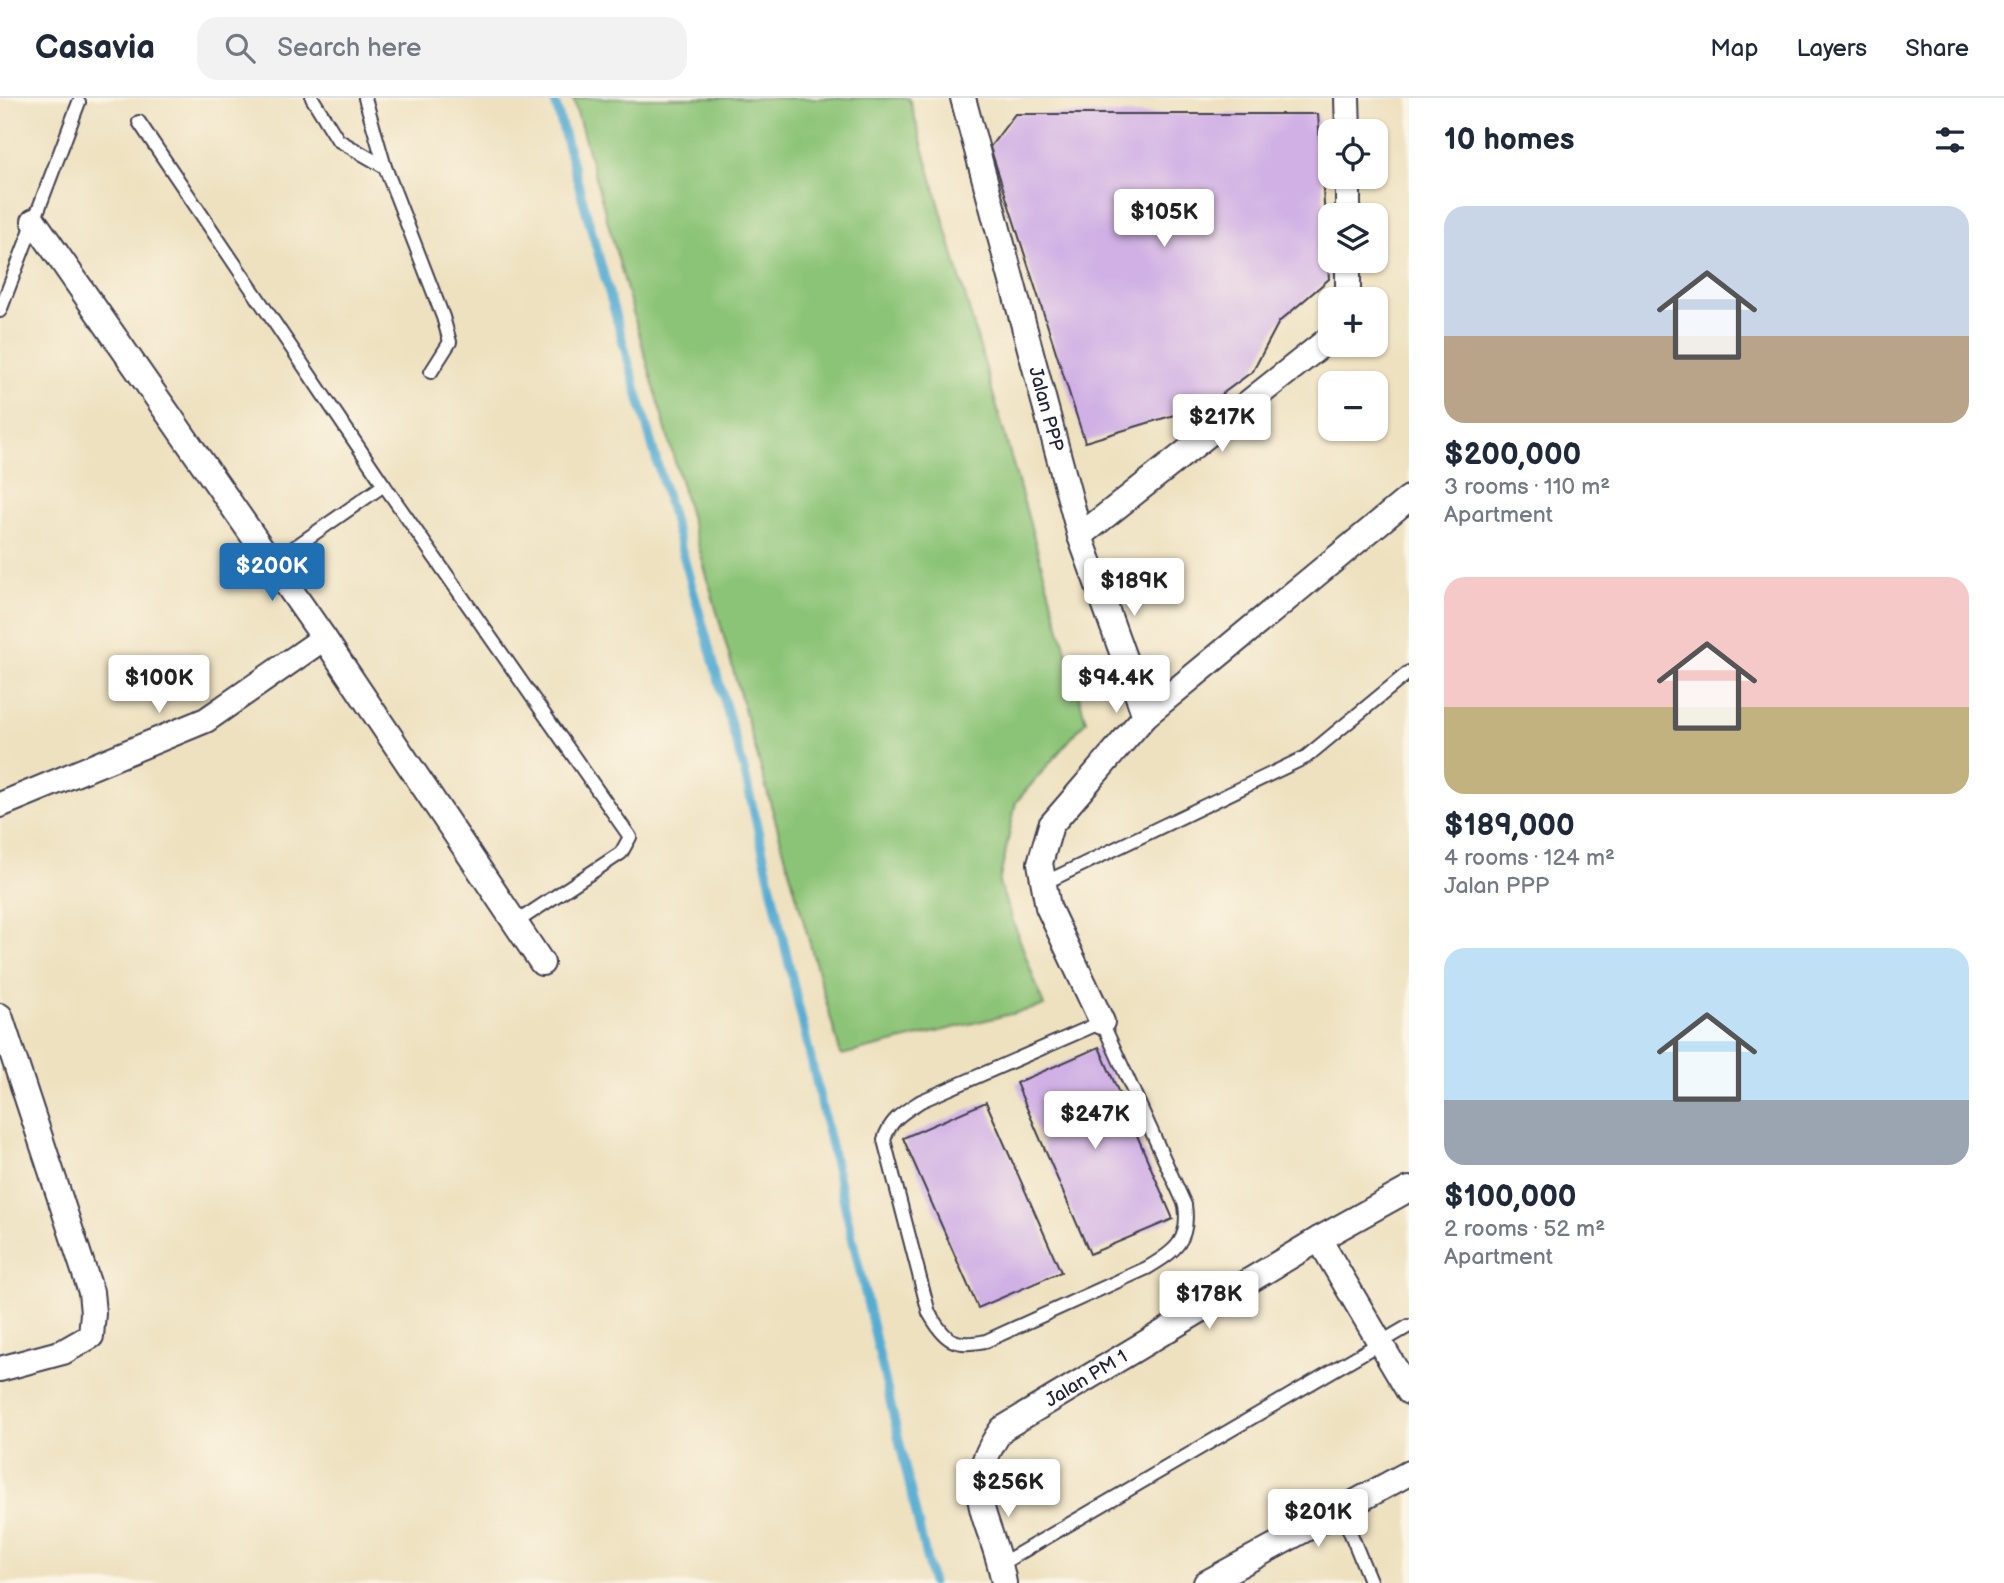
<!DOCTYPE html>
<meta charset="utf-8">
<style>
:root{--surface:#fff;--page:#f2f2f3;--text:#1f2937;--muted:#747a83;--line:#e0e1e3;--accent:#1f6fb2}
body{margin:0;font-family:"Balsamiq Sans",sans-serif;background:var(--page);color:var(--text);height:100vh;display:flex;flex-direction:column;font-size:26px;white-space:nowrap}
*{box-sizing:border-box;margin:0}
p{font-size:23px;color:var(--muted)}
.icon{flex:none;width:38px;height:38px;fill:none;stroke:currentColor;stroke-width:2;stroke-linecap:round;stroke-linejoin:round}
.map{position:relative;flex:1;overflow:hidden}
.drawer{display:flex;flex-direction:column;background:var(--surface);width:595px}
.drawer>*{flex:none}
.controls{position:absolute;left:1318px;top:21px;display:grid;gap:14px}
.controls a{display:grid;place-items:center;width:70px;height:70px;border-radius:14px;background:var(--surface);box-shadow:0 2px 5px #0004;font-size:35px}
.price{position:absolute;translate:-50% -60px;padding:0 16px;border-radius:7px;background:#fff;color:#222;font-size:23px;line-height:46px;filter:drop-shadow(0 2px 4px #0008)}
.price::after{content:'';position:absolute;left:50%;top:42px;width:21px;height:16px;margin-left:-10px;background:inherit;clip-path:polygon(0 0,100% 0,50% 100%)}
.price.active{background:var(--accent);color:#fff}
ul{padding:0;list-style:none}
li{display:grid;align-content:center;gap:14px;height:371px;padding:0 35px}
li span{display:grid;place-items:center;height:217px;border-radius:21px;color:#555}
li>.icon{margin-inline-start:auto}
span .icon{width:126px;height:126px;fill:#fffc;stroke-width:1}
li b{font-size:30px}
h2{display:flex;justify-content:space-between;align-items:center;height:84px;padding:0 35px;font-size:30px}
header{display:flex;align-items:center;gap:42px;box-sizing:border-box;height:98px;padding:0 35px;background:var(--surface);border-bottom:2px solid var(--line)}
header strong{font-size:33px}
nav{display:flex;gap:38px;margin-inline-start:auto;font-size:24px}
.search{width:490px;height:63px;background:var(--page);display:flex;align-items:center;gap:18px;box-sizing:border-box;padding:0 24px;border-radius:21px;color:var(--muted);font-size:26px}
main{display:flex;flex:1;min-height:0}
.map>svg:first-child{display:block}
.green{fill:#8cc477;stroke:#577359;stroke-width:2}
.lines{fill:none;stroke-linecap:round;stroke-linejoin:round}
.stream{stroke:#55acd2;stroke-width:9}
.building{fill:#d0b0e5}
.service-casing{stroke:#413f4f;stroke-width:16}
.minor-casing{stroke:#413f4f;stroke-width:28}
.service{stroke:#fff;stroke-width:12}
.minor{stroke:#fff;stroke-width:24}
.labels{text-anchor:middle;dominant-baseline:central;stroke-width:7;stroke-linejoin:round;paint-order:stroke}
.street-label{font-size:19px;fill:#22223b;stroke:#fcf5e5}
</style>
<header>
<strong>Casavia</strong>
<div class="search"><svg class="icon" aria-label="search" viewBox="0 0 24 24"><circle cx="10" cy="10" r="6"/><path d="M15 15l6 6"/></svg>Search here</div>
<nav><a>Map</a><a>Layers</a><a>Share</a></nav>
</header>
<main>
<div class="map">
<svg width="1409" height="1485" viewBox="0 0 1409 1485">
<rect width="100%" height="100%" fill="#fcf5e5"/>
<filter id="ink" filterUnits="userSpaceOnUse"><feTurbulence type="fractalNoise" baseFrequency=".0143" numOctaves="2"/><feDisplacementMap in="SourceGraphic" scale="14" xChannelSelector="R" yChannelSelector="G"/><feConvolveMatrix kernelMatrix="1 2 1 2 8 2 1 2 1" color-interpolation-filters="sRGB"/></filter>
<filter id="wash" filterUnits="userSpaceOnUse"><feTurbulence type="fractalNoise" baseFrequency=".00686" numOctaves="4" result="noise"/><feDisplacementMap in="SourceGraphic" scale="28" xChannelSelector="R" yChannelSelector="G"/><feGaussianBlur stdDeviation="1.57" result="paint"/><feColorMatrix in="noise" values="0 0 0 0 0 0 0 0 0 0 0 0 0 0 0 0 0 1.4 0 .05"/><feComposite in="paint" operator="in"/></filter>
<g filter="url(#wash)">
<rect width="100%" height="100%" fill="#eee1c0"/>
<!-- green -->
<polygon class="green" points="573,0 909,0 1086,623 1016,704 999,785 1044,908 841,957"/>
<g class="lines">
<!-- stream -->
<polyline class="stream" points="554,0 745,676 932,1485"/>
</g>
<g id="blocks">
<!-- building -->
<g class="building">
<polygon points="1015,16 1318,16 1329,181 1279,224 1253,273 1207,307 1085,344 990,49"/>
<polygon points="1099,949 1173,1121 1090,1156 1016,985"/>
<polygon points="986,1004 1061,1174 978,1210 903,1040"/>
</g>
</g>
</g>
<g filter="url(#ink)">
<use href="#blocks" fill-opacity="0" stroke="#413f4f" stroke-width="2"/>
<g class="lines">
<defs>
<g id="service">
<polyline points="312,0 338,42 385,69"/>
<polyline points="365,0 385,69 443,219 450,244 431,274"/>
<polyline points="139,24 384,387 272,465"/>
<polyline points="0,213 79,4"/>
<polyline points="384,387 630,739 621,755 515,825"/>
<polyline points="1042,786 1306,659 1409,574"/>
<path d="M1102 924 1185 1107C1190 1142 1176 1153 1147 1170L986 1243C953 1250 945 1242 929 1215L884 1042C890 1021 904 1014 921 1003Z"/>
<polyline points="1341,1412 1371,1485"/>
<polyline points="1001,1466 1409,1228"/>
</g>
<g id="minor">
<path id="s1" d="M963 0 1080 438 1145 618"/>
<polyline points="1347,0 1348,33"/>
<polyline points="1348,79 1348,117"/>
<polyline points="34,123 324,540 542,865"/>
<polyline points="1348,201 1348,163"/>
<polyline points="1080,438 1330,240"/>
<polyline points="0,707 206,622 324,540"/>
<polyline points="0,918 91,1194 93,1215 91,1238 63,1254 0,1271"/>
<polyline points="1102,924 1048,809 1040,765 1051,727 1145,618 1409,400"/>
<polyline points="1319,1141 1409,1294"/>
<path id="s2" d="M1004 1485C993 1420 956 1396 1002 1331L1319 1141 1409 1091"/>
<polyline points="1206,1485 1409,1375"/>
</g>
</defs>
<!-- service casing -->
<use href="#service" class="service-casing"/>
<!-- minor casing -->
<use href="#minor" class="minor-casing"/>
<!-- service -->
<use href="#service" class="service"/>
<!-- minor -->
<use href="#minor" class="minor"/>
</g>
</g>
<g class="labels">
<!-- street labels -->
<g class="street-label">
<text stroke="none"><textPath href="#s1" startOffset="322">Jalan PPP</textPath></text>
<text stroke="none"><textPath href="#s2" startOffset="261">Jalan PM 1</textPath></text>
</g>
</g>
</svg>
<div class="controls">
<a><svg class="icon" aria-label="locate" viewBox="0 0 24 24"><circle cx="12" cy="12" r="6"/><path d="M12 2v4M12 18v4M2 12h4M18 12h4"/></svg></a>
<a><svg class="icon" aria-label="layers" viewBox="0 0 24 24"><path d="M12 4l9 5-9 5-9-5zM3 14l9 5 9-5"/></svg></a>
<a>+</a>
<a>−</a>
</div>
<b class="price" style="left:1164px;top:151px">$105K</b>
<b class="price" style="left:1222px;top:356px">$217K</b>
<b class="price active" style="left:272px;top:505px">$200K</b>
<b class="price" style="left:1134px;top:520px">$189K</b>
<b class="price" style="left:159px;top:617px">$100K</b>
<b class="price" style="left:1116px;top:617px">$94.4K</b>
<b class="price" style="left:1095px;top:1053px">$247K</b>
<b class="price" style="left:1209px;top:1233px">$178K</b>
<b class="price" style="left:1008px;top:1421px">$256K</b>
<b class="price" style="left:1318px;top:1451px">$201K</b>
</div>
<section class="drawer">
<h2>10 homes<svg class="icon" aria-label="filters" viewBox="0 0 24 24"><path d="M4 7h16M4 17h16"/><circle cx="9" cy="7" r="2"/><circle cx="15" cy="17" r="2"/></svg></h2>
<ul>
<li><span style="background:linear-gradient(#c9d6e8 60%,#b9a48a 0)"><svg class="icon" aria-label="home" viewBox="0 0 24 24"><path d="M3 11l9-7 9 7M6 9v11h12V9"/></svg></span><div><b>$200,000</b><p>3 rooms · 110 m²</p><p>Apartment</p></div></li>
<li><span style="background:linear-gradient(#f6c9c9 60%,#c2b280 0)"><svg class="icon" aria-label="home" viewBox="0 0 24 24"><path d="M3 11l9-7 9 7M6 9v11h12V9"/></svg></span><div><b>$189,000</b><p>4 rooms · 124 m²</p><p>Jalan PPP</p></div></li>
<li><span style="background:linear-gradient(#bfe0f5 70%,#9aa5b1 0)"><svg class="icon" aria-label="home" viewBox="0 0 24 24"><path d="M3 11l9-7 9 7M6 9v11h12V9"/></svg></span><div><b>$100,000</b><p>2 rooms · 52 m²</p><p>Apartment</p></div></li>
</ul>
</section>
</main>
